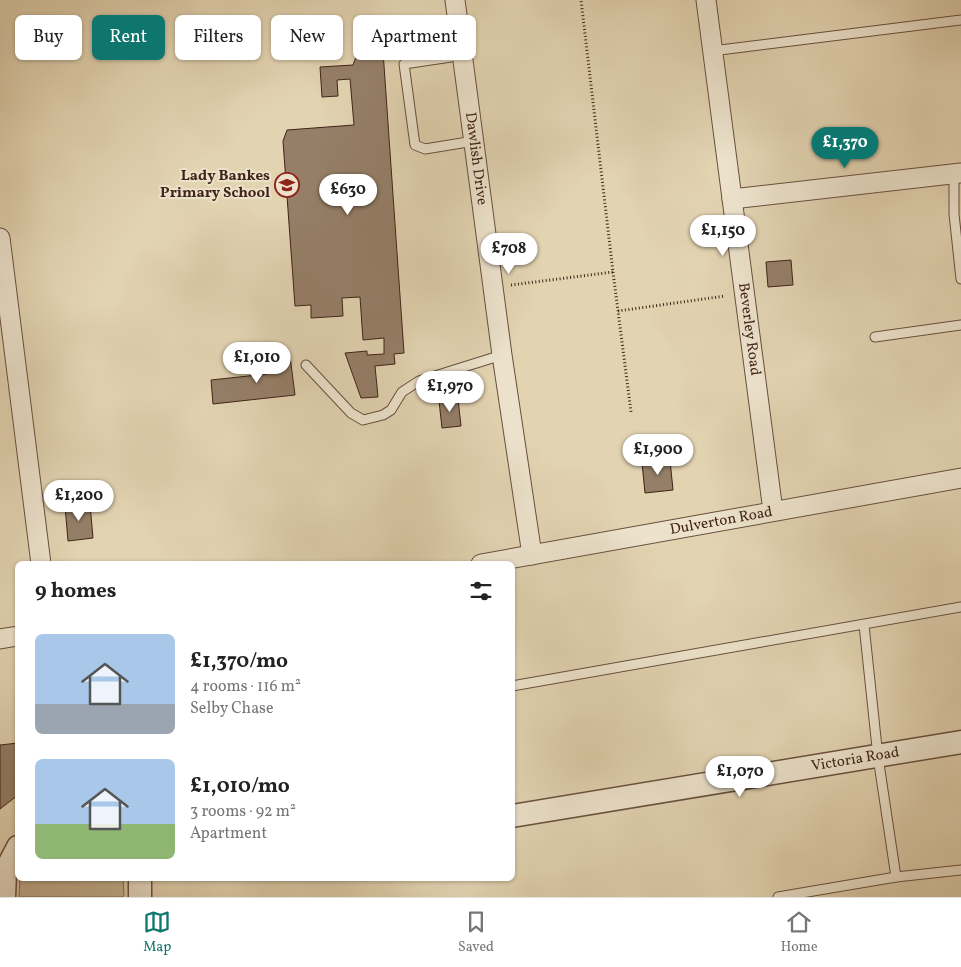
<!DOCTYPE html>
<meta charset="utf-8">
<style>
:root{--surface:#fff;--page:#f2f2f2;--text:#222;--muted:#767676;--line:#e0e0e0;--accent:#0f766e}
body{margin:0;font-family:Vollkorn,serif;background:var(--page);color:var(--text);height:100vh;display:flex;flex-direction:column;font-size:19px;white-space:nowrap}
*{box-sizing:border-box;margin:0}
p{font-size:16px;color:var(--muted)}
.icon{flex:none;width:28px;height:28px;fill:none;stroke:currentColor;stroke-width:2;stroke-linecap:round;stroke-linejoin:round}
.map{position:relative;flex:1;overflow:hidden}
.details{position:absolute;left:15px;top:561px;width:500px;height:320px;display:flex;flex-direction:column;background:var(--surface);border-radius:8px;box-shadow:0 1px 4px #0004}
.details>*{flex:none}
.guide{position:absolute;left:15px;top:15px;width:500px;height:45px;display:flex;gap:10px}
.price{position:absolute;translate:-50% -42px;padding:0 11px;border-radius:18px;background:#fff;color:#222;font-size:16px;line-height:32px;filter:drop-shadow(0 1px 2px #0008)}
.price::after{content:'';position:absolute;left:50%;top:30px;width:15px;height:11px;margin-left:-8px;background:inherit;clip-path:polygon(0 0,100% 0,50% 100%)}
.price.on{background:var(--accent);color:#fff}
ul{padding:0;list-style:none}
li{display:flex;align-items:center;gap:15px;height:125px;padding:0 20px}
li span{display:grid;place-items:center;flex:none;width:140px;height:100px;border-radius:8px;color:#555}
li>.icon{margin-inline-start:auto}
span .icon{width:60px;height:60px;fill:#fffc;stroke-width:1}
li b{font-size:21px}
h2{display:flex;justify-content:space-between;align-items:center;height:60px;padding:0 20px;font-size:21px}
.tag{padding:0 18px;border-radius:8px;background:var(--surface);box-shadow:0 1px 4px #0004;font-size:18px;line-height:45px}
.tag.on{background:var(--accent);color:#fff}
.menu{display:flex;justify-content:space-around;align-items:center;height:70px;border-top:1px solid var(--line);background:var(--surface);font-size:14px;color:var(--muted)}
.menu a{display:grid;justify-items:center;gap:2px}
.menu .on{color:var(--accent)}
.map>svg:first-child{display:block}
.green{fill:#c7b597;stroke:#846c58}
.building{fill:#957f68;stroke:#412318}
.lines{fill:none;stroke-linecap:round;stroke-linejoin:round}
.service-casing{stroke:#694f3e;stroke-width:11}
.minor-casing{stroke:#694f3e;stroke-width:21}
.tertiary-casing{stroke:#694f3e;stroke-width:25}
.path{stroke:#412318;stroke-width:3;stroke-dasharray:1 2.5;stroke-linecap:butt}
.service{stroke:#ece2cc;stroke-width:9}
.minor{stroke:#ece2cc;stroke-width:19}
.tertiary{stroke:#ece2cc;stroke-width:22}
.labels{text-anchor:middle;dominant-baseline:central;stroke-width:4;stroke-linejoin:round;paint-order:stroke}
.street-label{font-size:15px;fill:#412318;stroke:#ece2cc}
.poi-label{font-size:15px;font-weight:bold;fill:#412318;stroke:#ece2cc;text-anchor:end}
</style>
<div class="map">
<svg width="961" height="897" viewBox="0 0 961 897">
<rect width="100%" height="100%" fill="#e2d3b1"/>
<filter id="stains"><feTurbulence type="fractalNoise" baseFrequency=".004" numOctaves="4"/><feColorMatrix values="0 0 0 0 .2 0 0 0 0 .09 0 0 0 0 .02 0 0 0 .5 -.17"/></filter>
<radialGradient id="worn" r=".72"><stop offset=".6" stop-color="#630" stop-opacity="0"/><stop offset="1" stop-color="#630" stop-opacity=".3"/></radialGradient>
<!-- green -->
<polygon class="green" points="20,879 123,879 124,895 123,897 19,897"/>
<!-- building -->
<g class="building">
<polygon points="383,51 404,353 394,354 395,364 375,366 378,397 361,398 345,353 367,351 367,355 384,354 384,338 363,340 360,297 342,298 343,316 311,318 311,305 295,306 283,141 287,130 354,125 350,79 337,80 338,96 322,97 320,67 353,65 357,54"/>
<polygon points="791,260 793,285 768,287 766,262"/>
<polygon points="290,356 295,395 213,404 211,380 267,374 265,359"/>
<polygon points="458,399 461,426 442,428 439,401"/>
<polygon points="670,460 673,490 645,493 642,463"/>
<polygon points="90,504 93,538 68,541 65,506"/>
<polygon points="18,743 18,795 0,809 0,745"/>
</g>
<g class="lines">
<defs>
<g id="service">
<polyline points="712,51 961,20"/>
<polyline points="451,57 404,64 415,145 425,149 474,141"/>
<polyline points="954,174 954,214 961,279"/>
<polyline points="875,337 961,325"/>
<polyline points="306,365 351,413 363,420 383,415 391,410 402,392 419,381 502,355"/>
<polyline points="864,625 878,757 896,877"/>
<polyline points="512,686 961,607"/>
<polyline points="778,897 896,877 961,870"/>
</g>
<g id="minor">
<path id="s1" d="M455 0 502 355 532 555"/>
<path id="s2" d="M706 0 773 511"/>
<polyline points="732,199 961,173"/>
<polyline points="0,238 41,564"/>
<path id="s3" d="M481 564 961 478"/>
<polyline points="0,639 18,636"/>
</g>
<g id="tertiary">
<path id="s4" d="M512 816 961 742"/>
<polyline points="140,879 140,897"/>
<polyline points="4,897 5,872 18,847"/>
</g>
</defs>
<!-- service casing -->
<use href="#service" class="service-casing"/>
<!-- minor casing -->
<use href="#minor" class="minor-casing"/>
<!-- tertiary casing -->
<use href="#tertiary" class="tertiary-casing"/>
<!-- path -->
<g class="path">
<polyline points="613,272 631,412"/>
<polyline points="511,285 613,272 581,0"/>
<polyline points="618,311 725,296"/>
</g>
<!-- service -->
<use href="#service" class="service"/>
<!-- minor -->
<use href="#minor" class="minor"/>
<!-- tertiary -->
<use href="#tertiary" class="tertiary"/>
</g>
<!-- icons -->
<defs>
<symbol id="school-ring" viewBox="-11 -11 22 22"><circle r="9.5" fill="#ece2cc" stroke="#8f2418" stroke-width="1.5"/><path d="M0-5L7-2L0 1L-7-2ZM-4 1L0 2.5L4 1V4Q0 6-4 4Z" fill="#8f2418"/></symbol>
</defs>
<g fill-rule="evenodd">
<use href="#school-ring" x="273" y="171" width="28" height="28"/>
</g>
<g class="labels">
<!-- street labels -->
<g class="street-label">
<text stroke="none"><textPath href="#s1" startOffset="160">Dawlish Drive</textPath></text>
<text stroke="none"><textPath href="#s2" startOffset="332">Beverley Road</textPath></text>
<text stroke="none"><textPath href="#s3" startOffset="244">Dulverton Road</textPath></text>
<text stroke="none"><textPath href="#s4" startOffset="348">Victoria Road</textPath></text>
</g>
<!-- poi labels -->
<g class="poi-label">
<text x="270" y="176">Lady Bankes<tspan x="270" dy="17">Primary School</tspan></text>
</g>
</g>
<rect width="100%" height="100%" filter="url(#stains)"/>
<rect width="100%" height="100%" fill="url(#worn)"/>
</svg>
<b class="price on" style="left:845px;top:169px">£1,370</b>
<b class="price" style="left:348px;top:216px">£630</b>
<b class="price" style="left:723px;top:257px">£1,150</b>
<b class="price" style="left:509px;top:275px">£708</b>
<b class="price" style="left:257px;top:384px">£1,010</b>
<b class="price" style="left:450px;top:413px">£1,970</b>
<b class="price" style="left:658px;top:476px">£1,900</b>
<b class="price" style="left:79px;top:522px">£1,200</b>
<b class="price" style="left:740px;top:798px">£1,070</b>
<div class="guide">
<a class="tag">Buy</a>
<a class="tag on">Rent</a>
<a class="tag">Filters</a>
<a class="tag">New</a>
<a class="tag">Apartment</a>
</div>
<section class="details">
<h2>9 homes<svg class="icon" aria-label="filters" viewBox="0 0 24 24"><path d="M4 7h16M4 17h16"/><circle cx="9" cy="7" r="2"/><circle cx="15" cy="17" r="2"/></svg></h2>
<ul>
<li><span style="background:linear-gradient(#a9c7e8 70%,#9aa5b1 0)"><svg class="icon" aria-label="home" viewBox="0 0 24 24"><path d="M3 11l9-7 9 7M6 9v11h12V9"/></svg></span><div><b>£1,370/mo</b><p>4 rooms · 116 m²</p><p>Selby Chase</p></div></li>
<li><span style="background:linear-gradient(#a9c7e8 65%,#8fb573 0)"><svg class="icon" aria-label="home" viewBox="0 0 24 24"><path d="M3 11l9-7 9 7M6 9v11h12V9"/></svg></span><div><b>£1,010/mo</b><p>3 rooms · 92 m²</p><p>Apartment</p></div></li>
</ul>
</section>
</div>
<nav class="menu">
<a class="on"><svg class="icon" aria-label="map" viewBox="0 0 24 24"><path d="M3 6l6-2 6 2 6-2v14l-6 2-6-2-6 2zM9 4v14M15 6v14"/></svg>Map</a>
<a><svg class="icon" aria-label="saved" viewBox="0 0 24 24"><path d="M7 4h10v16l-5-4-5 4z"/></svg>Saved</a>
<a><svg class="icon" aria-label="home" viewBox="0 0 24 24"><path d="M3 11l9-7 9 7M6 9v11h12V9"/></svg>Home</a>
</nav>
